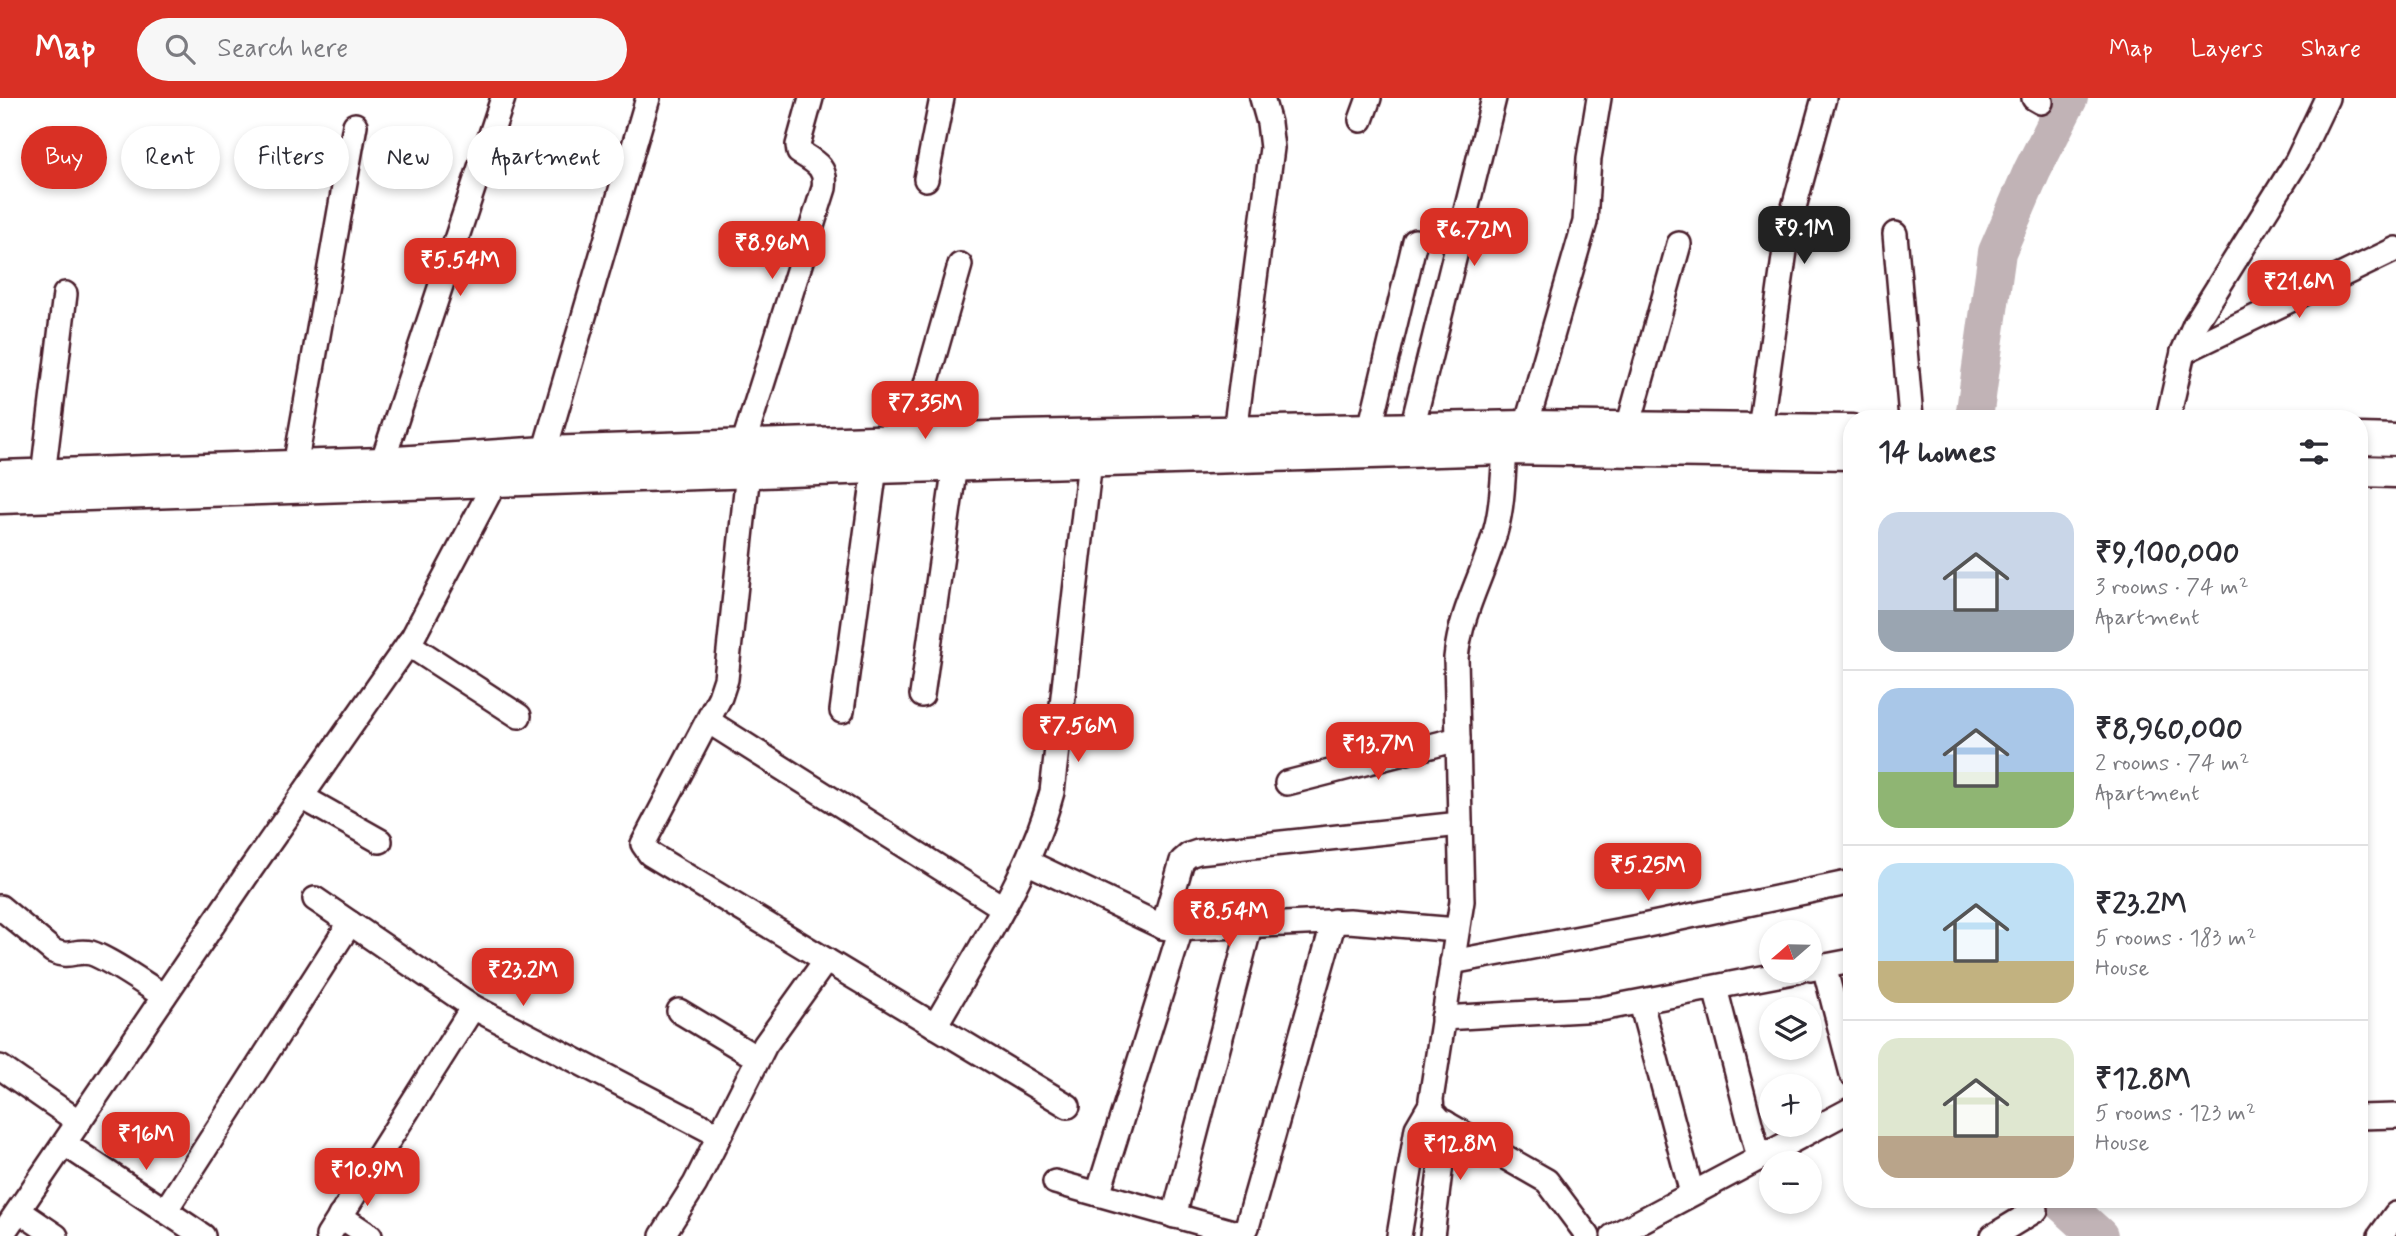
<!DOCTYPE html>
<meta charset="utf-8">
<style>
:root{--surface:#fff;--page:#f7f7f7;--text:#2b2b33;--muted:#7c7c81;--line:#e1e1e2;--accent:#d93025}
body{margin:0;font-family:Mynerve,sans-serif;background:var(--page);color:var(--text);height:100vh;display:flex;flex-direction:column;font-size:26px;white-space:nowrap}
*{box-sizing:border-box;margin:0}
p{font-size:23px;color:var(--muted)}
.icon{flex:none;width:38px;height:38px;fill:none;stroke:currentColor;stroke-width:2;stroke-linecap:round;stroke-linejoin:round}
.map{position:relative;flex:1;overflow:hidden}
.sheet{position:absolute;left:1843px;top:312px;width:525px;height:798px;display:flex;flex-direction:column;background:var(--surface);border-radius:28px;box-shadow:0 4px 10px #0003}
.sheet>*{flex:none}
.hud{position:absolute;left:21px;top:28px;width:665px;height:63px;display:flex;gap:14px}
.needle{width:46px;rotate:250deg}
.fabs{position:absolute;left:1759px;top:822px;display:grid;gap:14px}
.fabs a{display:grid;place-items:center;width:63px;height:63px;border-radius:50%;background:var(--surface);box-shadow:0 4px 10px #0003;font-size:35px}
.price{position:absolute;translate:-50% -60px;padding:0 16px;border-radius:14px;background:var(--accent);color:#fff;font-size:23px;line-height:46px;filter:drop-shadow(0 2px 4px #0008)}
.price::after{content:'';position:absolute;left:50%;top:42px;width:21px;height:16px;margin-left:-10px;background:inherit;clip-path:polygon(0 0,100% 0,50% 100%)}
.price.selected{background:#222;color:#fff}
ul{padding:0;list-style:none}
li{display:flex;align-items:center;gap:21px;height:175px;padding:0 35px}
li+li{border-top:2px solid var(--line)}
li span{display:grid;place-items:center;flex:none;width:196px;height:140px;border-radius:21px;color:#555}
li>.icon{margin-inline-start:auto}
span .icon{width:84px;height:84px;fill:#fffc;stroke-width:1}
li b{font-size:30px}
h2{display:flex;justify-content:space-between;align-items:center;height:84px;padding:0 35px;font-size:30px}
.pill{padding:0 24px;border-radius:32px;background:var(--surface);box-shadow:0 4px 10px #0003;font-size:24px;line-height:63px}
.pill.selected{background:var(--accent);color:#fff}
header{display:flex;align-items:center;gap:42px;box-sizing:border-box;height:98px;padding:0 35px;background:var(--accent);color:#fff}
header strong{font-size:33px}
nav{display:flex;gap:38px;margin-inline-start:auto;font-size:24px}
.search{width:490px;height:63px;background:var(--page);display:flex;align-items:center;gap:18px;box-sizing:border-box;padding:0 24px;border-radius:38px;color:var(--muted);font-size:26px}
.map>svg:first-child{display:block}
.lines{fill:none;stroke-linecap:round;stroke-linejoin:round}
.river{stroke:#c1b3b6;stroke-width:38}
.minor-casing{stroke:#4a1f2b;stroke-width:28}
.major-casing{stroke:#4a1f2b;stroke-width:35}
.minor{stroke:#fff;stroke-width:23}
.major{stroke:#fff;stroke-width:30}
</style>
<header>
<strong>Map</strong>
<div class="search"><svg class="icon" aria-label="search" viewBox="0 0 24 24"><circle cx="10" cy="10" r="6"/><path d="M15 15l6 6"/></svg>Search here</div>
<nav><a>Map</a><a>Layers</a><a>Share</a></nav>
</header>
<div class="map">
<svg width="2396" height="1138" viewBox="0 0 2396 1138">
<rect width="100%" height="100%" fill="#fff"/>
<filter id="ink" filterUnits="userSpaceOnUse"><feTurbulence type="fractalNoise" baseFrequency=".0143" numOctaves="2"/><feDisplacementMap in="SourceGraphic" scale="14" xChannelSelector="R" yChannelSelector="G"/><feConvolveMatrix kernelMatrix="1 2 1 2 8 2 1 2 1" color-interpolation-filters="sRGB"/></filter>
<g filter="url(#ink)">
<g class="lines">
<!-- river -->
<g class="river">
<polyline points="1974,320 1997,154 2032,73 2069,0"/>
<polyline points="2058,1101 2099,1138"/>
</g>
<defs>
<g id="minor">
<polyline points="2034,0 2041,4"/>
<polyline points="1361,22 1369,0"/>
<polyline points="926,81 942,0"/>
<polyline points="1895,136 1911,320"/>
<polyline points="2183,254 2396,151"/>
<polyline points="2168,320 2183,254 2195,226 2297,63 2327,0"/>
<polyline points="1526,328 1585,124 1589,60 1599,0"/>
<polyline points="1628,329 1679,146"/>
<polyline points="1412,330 1494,0"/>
<polyline points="1370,331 1415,143"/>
<polyline points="1760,331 1788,131 1824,0"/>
<polyline points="1235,334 1272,50 1269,25 1262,0"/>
<polyline points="910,342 960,167"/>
<path d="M743 347 824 90C827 69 815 64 799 54L798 47 811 0"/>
<path d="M1505 351C1503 377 1503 406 1496 431 1484 477 1461 511 1456 560L1462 803 1431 1001 1432 1013 1440 1022 1547 1083 1588 1138"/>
<polyline points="295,368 355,27"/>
<polyline points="540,368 648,0"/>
<polyline points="748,374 726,581 720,599 643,746 650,756 1068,1008"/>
<polyline points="43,377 65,196"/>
<polyline points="378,377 503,0"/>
<polyline points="408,546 519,618"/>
<polyline points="922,597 955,367"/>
<polyline points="842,613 875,370"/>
<polyline points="708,623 1002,809"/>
<polyline points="1287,685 1458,641"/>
<polyline points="302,699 380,743"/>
<polyline points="1027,764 1163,829 1173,831 1349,823 1457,832"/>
<polyline points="315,801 473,909 719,1037"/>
<path d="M0 809 53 853C71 861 75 851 91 855 110 861 146 887 164 898"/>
<polyline points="1163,829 1182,763 1189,757 1198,754 1460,726"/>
<polyline points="1452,864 1638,829 1852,784"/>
<polyline points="1824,868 1852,976"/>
<polyline points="1810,871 1852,863"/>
<polyline points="1715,890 1759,1060"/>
<polyline points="1641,905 1692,1095"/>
<polyline points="679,913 757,960"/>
<polyline points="1443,920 1601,911 1798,873"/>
<path d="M935 928C978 853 1029 778 1052 694L1090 363"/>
<polyline points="0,969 79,1024"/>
<polyline points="2359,1019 2396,1018"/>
<polyline points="65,1046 203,1138"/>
<polyline points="1055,1084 1233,1134 1243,1133 1247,1129 1334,823"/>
<polyline points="1098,1096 1181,831"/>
<polyline points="19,1113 56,1138"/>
<polyline points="165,1113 350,825"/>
<polyline points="340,1118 370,1138"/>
<polyline points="1174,1118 1250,828"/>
<polyline points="1,1138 248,775 413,539 496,382"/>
<polyline points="328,1138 473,909"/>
<polyline points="662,1138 695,1086 765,947 826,862"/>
<polyline points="1399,1138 1417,1030 1431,1006"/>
<polyline points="1432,1138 1446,1025"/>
<polyline points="1613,1138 1852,1011"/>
<polyline points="1993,1138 2036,1112"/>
<polyline points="2380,1138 2396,1116"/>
</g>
<g id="major">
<polyline points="2359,341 2396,342"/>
<polyline points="2359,373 2396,374"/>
<polyline points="0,378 382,365 545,354 1019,338 1526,328 1852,332"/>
<polyline points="0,400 875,370 1505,351 1852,356"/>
</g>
</defs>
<!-- minor casing -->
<use href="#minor" class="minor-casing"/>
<!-- major casing -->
<use href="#major" class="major-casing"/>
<!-- minor -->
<use href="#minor" class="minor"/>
<!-- major -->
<use href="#major" class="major"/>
</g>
</g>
</svg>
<div class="fabs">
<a><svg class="needle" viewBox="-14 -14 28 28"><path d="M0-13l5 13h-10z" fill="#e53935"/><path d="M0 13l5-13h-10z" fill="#7c7c81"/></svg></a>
<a><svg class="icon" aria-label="layers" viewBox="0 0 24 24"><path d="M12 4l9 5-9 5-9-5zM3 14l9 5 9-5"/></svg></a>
<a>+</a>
<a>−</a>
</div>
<b class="price selected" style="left:1804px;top:168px">₹9.1M</b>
<b class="price" style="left:1474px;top:170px">₹6.72M</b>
<b class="price" style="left:772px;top:183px">₹8.96M</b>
<b class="price" style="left:460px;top:200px">₹5.54M</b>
<b class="price" style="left:2299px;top:222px">₹21.6M</b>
<b class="price" style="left:925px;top:343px">₹7.35M</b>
<b class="price" style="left:1078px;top:666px">₹7.56M</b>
<b class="price" style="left:1378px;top:684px">₹13.7M</b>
<b class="price" style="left:1648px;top:805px">₹5.25M</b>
<b class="price" style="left:1229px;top:851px">₹8.54M</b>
<b class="price" style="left:523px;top:910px">₹23.2M</b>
<b class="price" style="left:146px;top:1074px">₹16M</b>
<b class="price" style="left:1460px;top:1084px">₹12.8M</b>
<b class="price" style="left:367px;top:1110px">₹10.9M</b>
<div class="hud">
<a class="pill selected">Buy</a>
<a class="pill">Rent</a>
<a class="pill">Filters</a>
<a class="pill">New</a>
<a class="pill">Apartment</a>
</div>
<section class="sheet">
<h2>14 homes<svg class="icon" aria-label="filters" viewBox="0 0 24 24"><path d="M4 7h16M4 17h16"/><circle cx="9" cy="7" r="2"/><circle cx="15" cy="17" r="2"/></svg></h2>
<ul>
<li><span style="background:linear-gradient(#c9d6e8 70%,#9aa5b1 0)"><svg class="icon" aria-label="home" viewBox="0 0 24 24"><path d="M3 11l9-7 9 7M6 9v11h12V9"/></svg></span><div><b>₹9,100,000</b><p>3 rooms · 74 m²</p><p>Apartment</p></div></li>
<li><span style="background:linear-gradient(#a9c7e8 60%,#8fb573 0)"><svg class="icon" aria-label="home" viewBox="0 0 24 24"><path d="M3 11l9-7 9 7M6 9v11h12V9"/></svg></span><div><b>₹8,960,000</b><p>2 rooms · 74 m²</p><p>Apartment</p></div></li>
<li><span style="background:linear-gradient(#bfe0f5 70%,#c2b280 0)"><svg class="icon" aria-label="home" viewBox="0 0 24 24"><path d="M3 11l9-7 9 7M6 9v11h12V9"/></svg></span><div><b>₹23.2M</b><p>5 rooms · 183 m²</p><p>House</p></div></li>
<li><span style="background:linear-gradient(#dfe7d0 70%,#b9a48a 0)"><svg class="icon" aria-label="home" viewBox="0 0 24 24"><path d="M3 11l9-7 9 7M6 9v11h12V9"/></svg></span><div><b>₹12.8M</b><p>5 rooms · 123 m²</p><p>House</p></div></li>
</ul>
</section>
</div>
